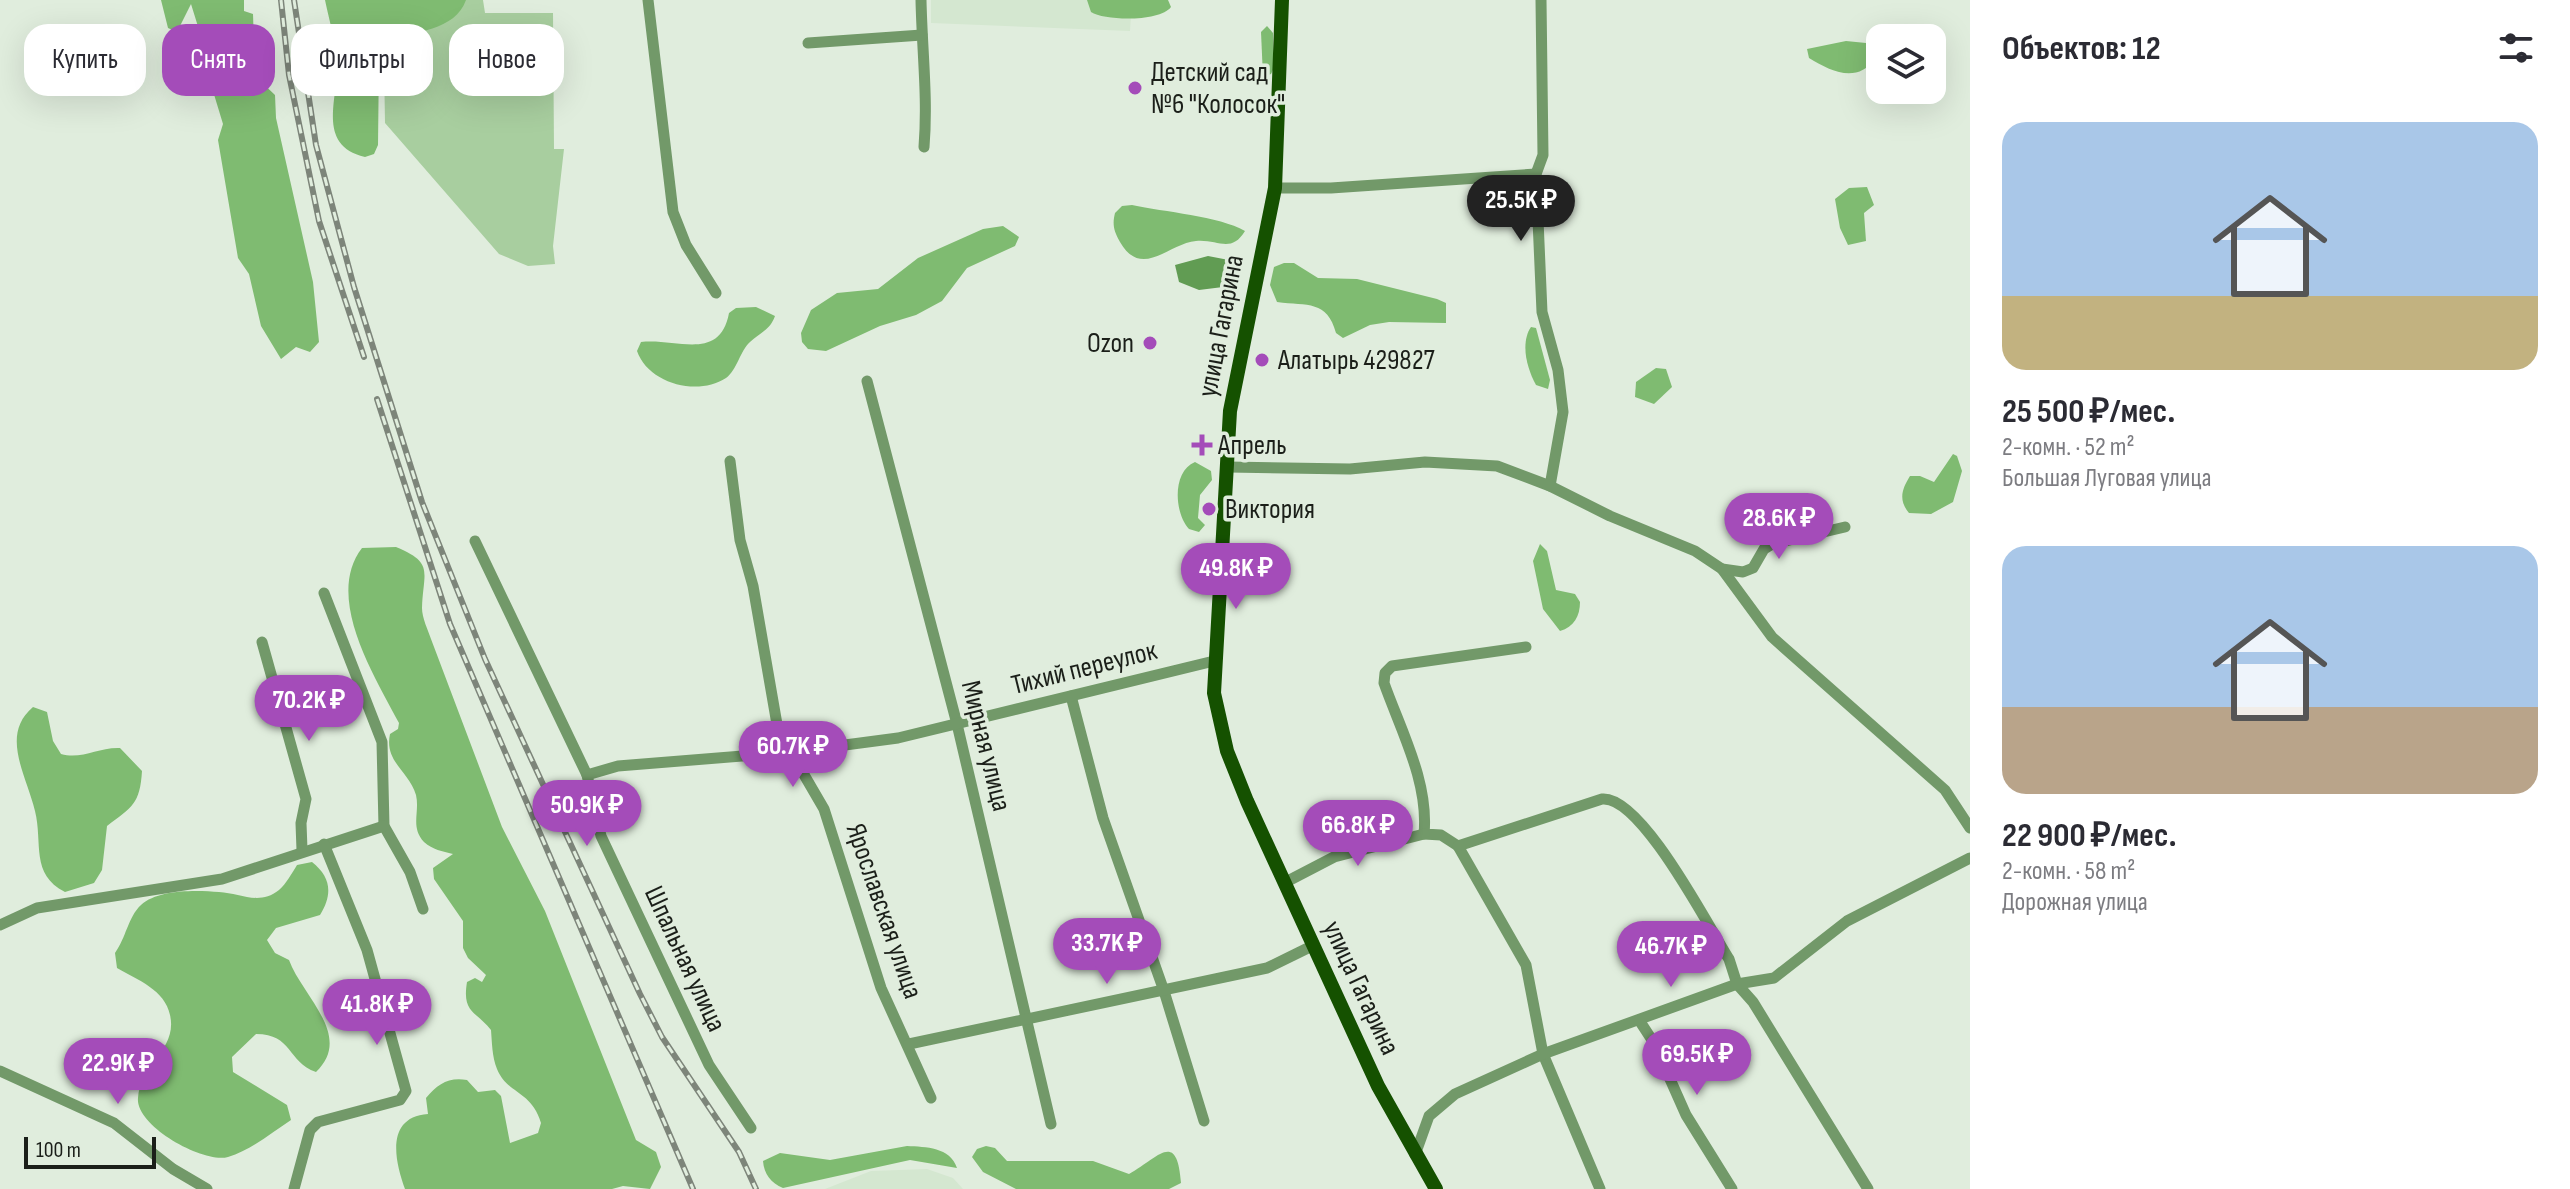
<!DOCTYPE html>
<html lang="ru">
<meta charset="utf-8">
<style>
:root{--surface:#fff;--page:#f2f2f3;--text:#2b2b33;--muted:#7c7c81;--accent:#a44cb9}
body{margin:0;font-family:"Sofia Sans Condensed",sans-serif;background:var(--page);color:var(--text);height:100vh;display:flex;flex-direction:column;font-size:30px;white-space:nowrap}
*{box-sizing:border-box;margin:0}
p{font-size:26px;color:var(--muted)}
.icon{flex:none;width:44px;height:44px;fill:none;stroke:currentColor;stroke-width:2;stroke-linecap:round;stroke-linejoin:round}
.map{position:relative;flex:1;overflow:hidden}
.sheet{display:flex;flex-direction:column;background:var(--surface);width:600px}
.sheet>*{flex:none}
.banner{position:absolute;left:24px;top:24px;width:760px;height:72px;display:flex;gap:16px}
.tools{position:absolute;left:1866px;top:24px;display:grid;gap:16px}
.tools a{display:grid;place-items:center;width:80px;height:80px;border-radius:16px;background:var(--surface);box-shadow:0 8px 32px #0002;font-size:40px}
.scale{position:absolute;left:24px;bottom:20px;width:132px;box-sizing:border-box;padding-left:8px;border:4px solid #1b1f19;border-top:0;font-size:22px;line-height:28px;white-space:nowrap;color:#1b1f19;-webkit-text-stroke:6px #e0eddd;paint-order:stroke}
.price{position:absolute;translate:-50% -68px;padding:0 18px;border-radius:28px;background:var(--accent);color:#fff;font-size:26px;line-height:52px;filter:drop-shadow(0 2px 4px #0008)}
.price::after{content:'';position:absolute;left:50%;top:48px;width:24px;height:18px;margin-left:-12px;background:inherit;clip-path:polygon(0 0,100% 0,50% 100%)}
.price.current{background:#222;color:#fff}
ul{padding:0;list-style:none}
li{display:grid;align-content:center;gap:16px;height:424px;padding:0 32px}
li span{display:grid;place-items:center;height:248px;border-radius:24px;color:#555}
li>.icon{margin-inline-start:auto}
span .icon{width:144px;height:144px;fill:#fffc;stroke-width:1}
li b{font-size:34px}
h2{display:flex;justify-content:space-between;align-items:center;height:96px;padding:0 32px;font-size:34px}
.pill{padding:0 28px;border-radius:24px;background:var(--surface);box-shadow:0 8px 32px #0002;font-size:28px;line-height:72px}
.pill.current{background:var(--accent);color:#fff}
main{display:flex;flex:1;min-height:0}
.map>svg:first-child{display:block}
.built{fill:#d4e7d0}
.green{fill:#a8ce9f}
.forest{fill:#7fbb71}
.water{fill:#619c53}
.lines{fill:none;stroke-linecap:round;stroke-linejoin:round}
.minor{stroke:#729969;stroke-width:11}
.major{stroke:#155100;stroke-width:14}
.rail-casing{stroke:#7d857a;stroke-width:6}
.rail{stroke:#e0eddd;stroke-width:3;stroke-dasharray:9;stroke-linecap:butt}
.poi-dot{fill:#a44cb9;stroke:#e0eddd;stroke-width:3}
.labels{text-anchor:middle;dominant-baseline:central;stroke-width:7;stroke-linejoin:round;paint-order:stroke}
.poi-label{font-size:28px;fill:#1b1f19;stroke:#e0eddd;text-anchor:start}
.street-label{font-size:28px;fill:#1b1f19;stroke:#e0eddd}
</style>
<main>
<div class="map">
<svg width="1970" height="1189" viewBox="0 0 1970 1189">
<rect width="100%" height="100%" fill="#e0eddd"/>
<!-- built -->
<g class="built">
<polygon points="931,0 1132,0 1130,31 931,23"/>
<polygon points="927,1169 953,1178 963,1189 825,1189 871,1171"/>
</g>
<!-- green -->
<polygon class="green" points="383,0 483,0 485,13 553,13 554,149 564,149 553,246 555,264 528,266 499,254 385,123"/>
<!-- forest -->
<g class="forest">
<polygon points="161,0 244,0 244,11 253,14 254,44 246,56 255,76 275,95 276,118 313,282 319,342 310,352 296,347 281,359 261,326 249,274 238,258 218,140 223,124 206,68 198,65 195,58 205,49 191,4 177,32 168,28"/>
<path d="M325 0H466C455 31 414 32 386 39L379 57 378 145 374 154 365 157C315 145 339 97 337 62 336 42 329 20 325 0Z"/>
<path d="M1087 0H1168L1171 7C1160 22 1105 21 1091 12Z"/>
<polygon points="1267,26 1273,33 1273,70 1271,74 1263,77 1261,32"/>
<path d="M1846 41 1866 43 1874 49 1876 58C1857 84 1832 72 1809 58L1807 49Z"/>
<polygon points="1867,187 1874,205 1864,213 1866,241 1848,245 1840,228 1835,199 1849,188"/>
<path d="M1132 205C1164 212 1219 216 1245 231 1231 254 1218 239 1196 241 1169 243 1142 280 1120 242 1114 231 1112 225 1115 213L1122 206Z"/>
<polygon points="1003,226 1019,237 1015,246 967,268 942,301 916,315 880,326 826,351 808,349 802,342 801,333 811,310 837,293 878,289 918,258 983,229"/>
<path d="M1284 263H1294L1318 278 1357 279 1437 299 1446 303V323L1389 322 1370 325 1343 338 1336 333C1327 300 1308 306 1277 302L1270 285 1274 267Z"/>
<path d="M756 307 775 316C770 330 761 332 750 342 740 351 737 370 726 378 697 397 648 383 637 351L641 342C677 338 720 362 729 313L736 308Z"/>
<path d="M1531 327 1536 328 1550 380 1548 389 1536 385C1527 369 1520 343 1531 327Z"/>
<polygon points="1656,368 1666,369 1672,387 1654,404 1635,397 1636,382"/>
<path d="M1953 454 1957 456 1962 471 1953 502 1931 514 1909 513C1898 500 1902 489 1910 476H1920L1934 482Z"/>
<path d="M1195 462 1211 471 1212 480 1200 495 1198 518 1205 525 1199 532 1189 529C1174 513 1172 471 1195 462Z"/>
<path d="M1540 544 1547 551 1556 590 1575 594 1580 602C1580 616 1574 627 1560 631L1543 609 1533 561Z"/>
<path d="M396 547C435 563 423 572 422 608 422 618 428 630 431 639L502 827 545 911 636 1140 656 1152 661 1167 650 1189 623 1186 612 1189H405C394 1159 386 1117 428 1114L426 1098C438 1084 448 1077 467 1080L478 1092 495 1090 501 1096 510 1143 538 1133 541 1123C531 1090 508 1095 497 1069 492 1057 492 1042 491 1030 475 1010 462 1013 467 982L475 978 482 982 486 975 468 958 463 948V921L434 879 433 868 453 854C442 851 433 850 424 842 410 827 420 812 416 795 409 771 384 762 390 734L398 729 399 723C375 677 324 597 362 548Z"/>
<path d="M33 707 47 712 53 741 61 754C82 760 98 747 120 748L142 771C140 804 132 807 107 826L102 870 94 883 65 892C30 874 43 843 35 811 26 774 0 735 33 707Z"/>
<path d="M312 862C331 877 333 894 320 915L276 928 267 940 275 953 289 960C302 996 354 1036 316 1072 287 1062 293 1034 256 1034L232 1057 233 1072 287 1105 291 1120C271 1133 251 1150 228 1157 204 1164 135 1126 138 1098 140 1066 178 1049 170 1015 165 990 138 980 117 968L115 953C126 938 128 917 141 905 158 889 197 890 219 892 240 893 259 906 279 890 286 884 292 873 297 865Z"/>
<path d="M907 1146C926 1147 950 1147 957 1168L910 1160 783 1188C771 1183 764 1174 763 1161L780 1153 830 1160Z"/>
<path d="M986 1146 995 1148 1007 1161H1093L1129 1174C1158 1158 1177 1129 1181 1183L1169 1189H1016L983 1172 972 1157 977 1149Z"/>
</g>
<!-- water -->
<polygon class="water" points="1208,256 1234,261 1230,278 1223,287 1199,290 1179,282 1175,265"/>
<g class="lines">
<!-- minor -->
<g class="minor">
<polyline points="648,0 673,212 686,245 716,293"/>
<path d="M921 0C922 50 928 98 924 147"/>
<polyline points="1541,0 1543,155 1536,174 1542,312 1558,370 1563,412 1550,486"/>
<polyline points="808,43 922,35"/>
<polyline points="1275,188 1331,188 1536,174"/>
<polyline points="867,381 957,724 1051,1124"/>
<polyline points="730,461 740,540 753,586 778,730 824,809 881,988 931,1098"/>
<polyline points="1228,467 1350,469 1425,462 1497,466 1550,486 1610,516 1695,551 1722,569 1772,637 1945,790 1970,828"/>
<polyline points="475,541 587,775 601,836 709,1065 751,1128"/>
<polyline points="1722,569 1743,572 1753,568 1764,549 1772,544 1845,527"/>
<polyline points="324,593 382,742 384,826 410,872 423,909"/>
<polyline points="262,642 306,799 301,823 302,850"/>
<path d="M1526 647 1392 666 1385 673 1384 683C1401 731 1429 782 1424 834L1441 835 1458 846 1526 965 1543 1054 1600 1189"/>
<polyline points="1071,696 1103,818 1164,991 1204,1121"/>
<polyline points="587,775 618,766 792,752 898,738 1214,661"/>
<path d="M1458 846 1602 799C1641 795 1708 926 1729 959L1737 984 1753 1002 1868 1189"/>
<polyline points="1284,883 1334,857 1424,834"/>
<polyline points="0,925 37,908 222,879 384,826"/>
<polyline points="1639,1020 1654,1043 1686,1115 1732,1189"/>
<polyline points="909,1044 1267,968 1312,946"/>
<polyline points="0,1071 114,1123 173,1169 207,1189"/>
<polyline points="1415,1155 1429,1116 1455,1094 1543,1054 1737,984 1774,978 1847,921 1970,858"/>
<polyline points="294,1189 310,1130 318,1122 400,1100 406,1091 367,950 324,844"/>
</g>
<!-- major -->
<polyline class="major" points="1282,0 1275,188 1230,411 1214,693 1227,751 1247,801 1378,1086 1436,1189"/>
<defs>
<g id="rail">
<polyline points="281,0 289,75 319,221 364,357"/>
<polyline points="294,0 316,145 354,287 422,502 485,659 640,994 662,1037 739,1152 756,1189"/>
<polyline points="377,399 450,624 693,1189"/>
</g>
</defs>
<!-- rail casing -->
<use href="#rail" class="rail-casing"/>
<!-- rail -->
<use href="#rail" class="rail"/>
</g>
<!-- markers -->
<g class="poi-dot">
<circle cx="1135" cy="88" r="8"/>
<circle cx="1150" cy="343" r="8"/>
<circle cx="1262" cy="360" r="8"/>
<path d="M1198 433h8v8h8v8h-8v8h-8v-8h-8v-8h8z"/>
<circle cx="1209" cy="509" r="8"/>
</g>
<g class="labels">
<!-- poi labels -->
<g class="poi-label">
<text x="1151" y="72">Детский сад<tspan x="1151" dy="32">№6 "Колосок"</tspan></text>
<text x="1134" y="343" text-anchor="end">Ozon</text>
<text x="1278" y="360">Алатырь 429827</text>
<text x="1218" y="445">Апрель</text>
<text x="1225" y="509">Виктория</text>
</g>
<!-- street labels -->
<g class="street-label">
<text transform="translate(1221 326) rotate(-79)">улица Гагарина</text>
<text transform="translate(1084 668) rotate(-14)">Тихий переулок</text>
<text transform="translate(986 746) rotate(76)">Мирная улица</text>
<text transform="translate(884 911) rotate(71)">Ярославская улица</text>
<text transform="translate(685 959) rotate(65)">Шпальная улица</text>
<text transform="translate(1361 988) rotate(65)">улица Гагарина</text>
</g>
</g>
</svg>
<div class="tools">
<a><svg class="icon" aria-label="layers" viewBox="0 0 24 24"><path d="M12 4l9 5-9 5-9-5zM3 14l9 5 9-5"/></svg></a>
</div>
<div class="scale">100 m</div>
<b class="price current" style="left:1521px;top:243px">25.5K ₽</b>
<b class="price" style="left:1779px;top:561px">28.6K ₽</b>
<b class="price" style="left:1236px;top:611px">49.8K ₽</b>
<b class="price" style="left:309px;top:743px">70.2K ₽</b>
<b class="price" style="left:793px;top:789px">60.7K ₽</b>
<b class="price" style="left:587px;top:848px">50.9K ₽</b>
<b class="price" style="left:1358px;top:868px">66.8K ₽</b>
<b class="price" style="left:1107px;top:986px">33.7K ₽</b>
<b class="price" style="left:1671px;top:989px">46.7K ₽</b>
<b class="price" style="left:377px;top:1047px">41.8K ₽</b>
<b class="price" style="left:1697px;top:1097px">69.5K ₽</b>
<b class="price" style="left:118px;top:1106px">22.9K ₽</b>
<div class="banner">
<a class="pill">Купить</a>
<a class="pill current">Снять</a>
<a class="pill">Фильтры</a>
<a class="pill">Новое</a>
</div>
</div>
<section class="sheet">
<h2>Объектов: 12<svg class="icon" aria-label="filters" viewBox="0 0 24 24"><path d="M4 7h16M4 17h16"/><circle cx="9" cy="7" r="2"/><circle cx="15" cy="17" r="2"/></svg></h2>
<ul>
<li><span style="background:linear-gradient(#a9c7e8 70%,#c2b280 0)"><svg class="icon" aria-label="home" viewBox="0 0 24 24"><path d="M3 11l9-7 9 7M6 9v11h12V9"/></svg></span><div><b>25 500 ₽/мес.</b><p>2-комн. · 52 m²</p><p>Большая Луговая улица</p></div></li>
<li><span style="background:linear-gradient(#a9c7e8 65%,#b9a48a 0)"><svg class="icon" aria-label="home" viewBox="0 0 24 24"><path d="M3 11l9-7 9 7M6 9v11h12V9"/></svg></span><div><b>22 900 ₽/мес.</b><p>2-комн. · 58 m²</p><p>Дорожная улица</p></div></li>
</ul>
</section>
</main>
